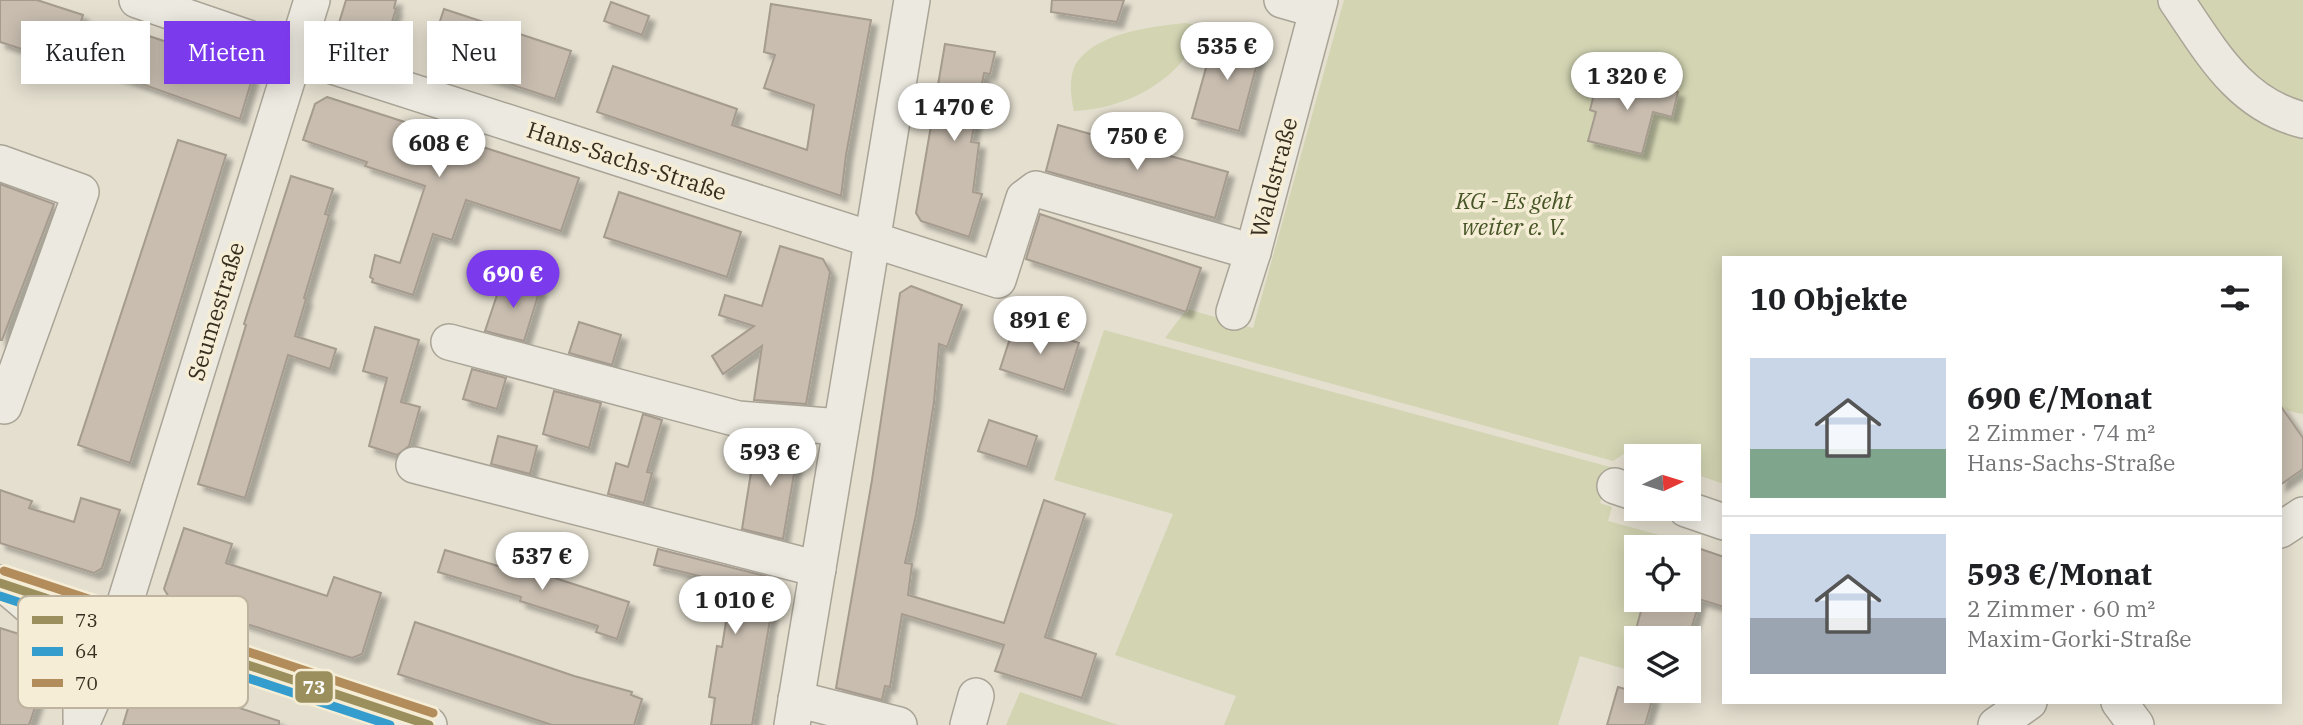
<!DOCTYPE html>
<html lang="de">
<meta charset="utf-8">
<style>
:root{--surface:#fff;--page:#f6f6f6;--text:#202124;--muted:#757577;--line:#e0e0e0;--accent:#7c3aed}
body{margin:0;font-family:"IBM Plex Serif",serif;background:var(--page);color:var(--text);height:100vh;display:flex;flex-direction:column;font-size:26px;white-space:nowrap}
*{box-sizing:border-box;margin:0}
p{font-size:23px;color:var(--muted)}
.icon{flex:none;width:38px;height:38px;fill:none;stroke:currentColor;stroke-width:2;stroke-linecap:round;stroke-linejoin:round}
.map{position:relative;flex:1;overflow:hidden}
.panel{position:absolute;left:1722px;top:256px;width:560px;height:448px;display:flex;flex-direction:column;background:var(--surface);border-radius:0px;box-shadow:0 4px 18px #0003}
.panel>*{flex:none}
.banner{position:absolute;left:21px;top:21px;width:665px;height:63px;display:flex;gap:14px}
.needle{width:46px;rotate:86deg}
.buttons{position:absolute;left:1624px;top:444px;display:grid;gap:14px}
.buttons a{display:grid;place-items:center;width:77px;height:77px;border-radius:0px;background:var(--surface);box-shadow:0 4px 18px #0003;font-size:35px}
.price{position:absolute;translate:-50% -60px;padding:0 16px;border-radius:24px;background:#fff;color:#222;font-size:23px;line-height:46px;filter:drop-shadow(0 2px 4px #0008)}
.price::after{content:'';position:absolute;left:50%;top:42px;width:21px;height:16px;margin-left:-10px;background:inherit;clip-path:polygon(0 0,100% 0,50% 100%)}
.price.on{background:var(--accent);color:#fff}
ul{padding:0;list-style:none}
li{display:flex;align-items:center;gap:21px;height:175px;padding:0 28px}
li+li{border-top:2px solid var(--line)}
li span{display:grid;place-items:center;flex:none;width:196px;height:140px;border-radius:0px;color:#555}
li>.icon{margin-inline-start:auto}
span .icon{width:84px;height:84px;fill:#fffc;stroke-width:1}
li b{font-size:30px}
h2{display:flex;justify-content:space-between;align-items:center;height:84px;padding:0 28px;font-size:30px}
.pill{padding:0 24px;border-radius:0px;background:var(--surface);box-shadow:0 4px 18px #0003;font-size:24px;line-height:63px}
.pill.on{background:var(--accent);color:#fff}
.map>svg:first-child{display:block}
.green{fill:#d2d4b2}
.building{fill:#c8bdaf;stroke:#a59b8e;stroke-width:2;filter:url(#shadow)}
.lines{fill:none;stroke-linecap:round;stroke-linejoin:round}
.minor-casing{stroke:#aaa497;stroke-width:38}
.minor{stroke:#ece9e0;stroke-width:35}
.bus-1-casing{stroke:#f5edd5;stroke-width:14}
.bus-2-casing{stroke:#f5edd5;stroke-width:14}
.bus-3-casing{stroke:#f5edd5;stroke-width:14}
.bus-1{stroke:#9a8f5d;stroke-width:9}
.bus-2{stroke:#359dce;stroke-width:9}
.bus-3{stroke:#b38c5b;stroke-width:9}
.labels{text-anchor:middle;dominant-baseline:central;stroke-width:7;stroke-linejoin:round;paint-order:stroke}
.street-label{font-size:23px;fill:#392d1f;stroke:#f5edd5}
.park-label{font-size:23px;font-style:italic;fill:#465526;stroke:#f5edd5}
.key{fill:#f5edd5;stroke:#bdb39e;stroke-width:2}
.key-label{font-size:19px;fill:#392d1f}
.line-badge{stroke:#f5edd5;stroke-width:2.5}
.badge-label{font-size:19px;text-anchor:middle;font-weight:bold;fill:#fff}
</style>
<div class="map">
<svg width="2303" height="725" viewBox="0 0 2303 725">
<defs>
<filter id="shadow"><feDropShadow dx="6" dy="6" stdDeviation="2" flood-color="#0004"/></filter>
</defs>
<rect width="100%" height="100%" fill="#e4dfcf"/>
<!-- green -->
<g class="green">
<polygon points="1344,0 2160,0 2303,130 2303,414 2280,409 2280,257 1724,257 1724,484 1689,472 1689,457 1642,457 1632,453 1624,454 1613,461 1165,338 1187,309 1253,328"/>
<polygon points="2184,0 2303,0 2303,110 2255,90"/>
<path d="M1185 23 1202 26C1197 37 1192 49 1184 59 1157 92 1115 109 1074 111 1071 97 1068 76 1077 62 1099 32 1151 27 1185 23Z"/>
<polygon points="1104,330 1610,467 1600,503 1612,507 1608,521 1663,536 1659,548 1636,548 1636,600 1644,600 1625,669 1580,656 1558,725 1224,725 1236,696 1115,655 1173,514 1054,480"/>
<polygon points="1020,692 1118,725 1006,725"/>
</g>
<!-- building -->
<g class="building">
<polygon points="0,0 37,0 83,15 68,64 0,42"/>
<polygon points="346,0 396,0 394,8 396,9 385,44 343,31 339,23"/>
<polygon points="1052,0 1124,0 1117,22 1051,12"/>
<polygon points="611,2 649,16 642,35 604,21"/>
<polygon points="771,4 871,20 846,155 841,196 597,112 613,66 737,109 732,125 807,150 814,105 764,88 775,55 764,52"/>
<polygon points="444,9 571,51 555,99 428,57"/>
<polygon points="122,27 248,69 252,79 240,119 108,72"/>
<polygon points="1216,32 1262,45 1239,131 1192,118"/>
<polygon points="945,44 995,52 990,74 984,73 971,142 979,143 973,192 982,194 969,237 921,221 916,213"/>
<polygon points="1606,75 1678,92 1672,117 1653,112 1642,154 1588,141 1596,112 1590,110 1597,82 1604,83"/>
<polygon points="327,97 579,178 561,231 466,200 452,240 433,234 413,295 372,282 373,279 370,277 375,255 400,263 425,186 365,166 367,162 303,140 315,104"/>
<polygon points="1058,125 1228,172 1215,218 1046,171"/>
<polygon points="178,140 226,155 130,463 78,445"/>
<polygon points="291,176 333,189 325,214 329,215 304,298 306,299 295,336 336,349 330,369 288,355 245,498 198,484 246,325 244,324"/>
<polygon points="0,184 54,204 2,340 0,340"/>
<polygon points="619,192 741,232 727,277 604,237"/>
<polygon points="1040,214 1201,268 1186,312 1026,259"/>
<polygon points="780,246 823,259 830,272 806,404 754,400 762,346 723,374 712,356 754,326 719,315 725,295 762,306"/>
<polygon points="503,277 540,289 524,341 485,331"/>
<polygon points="911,286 962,305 947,347 939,344 934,402 916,515 905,563 912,564 908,595 1004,623 1044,500 1085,514 1045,637 1096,654 1082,698 995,671 1004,645 902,614 890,687 885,686 882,700 836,688 872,480 900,293"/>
<polygon points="579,322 621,335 612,365 569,353"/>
<polygon points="1015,323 1079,343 1064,390 1000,369"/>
<polygon points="375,327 419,340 401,402 420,407 409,446 397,455 369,446 387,378 363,371"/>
<polygon points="472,369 506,378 497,409 463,399"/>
<polygon points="554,391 601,403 589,448 543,434"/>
<polygon points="2280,405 2303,438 2303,469 2280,485"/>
<polygon points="643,414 662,420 647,472 652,473 644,503 608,494 616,463 628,467"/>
<polygon points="989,420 1037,436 1027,467 978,451"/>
<polygon points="498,436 537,446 530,474 491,464"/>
<polygon points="756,441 799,444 783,539 742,529"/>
<polygon points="0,490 32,501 29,508 74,522 81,498 120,510 102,568 94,573 0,543"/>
<polygon points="184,528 232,544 226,563 327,596 334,577 381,593 362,654 352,658 170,599 164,589"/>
<polygon points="1689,545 1724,557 1724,607 1689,596"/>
<polygon points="658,549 777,579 752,725 711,725 715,698 709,697 717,646 722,647 732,584 654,565"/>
<polygon points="445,550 528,575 530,570 629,602 617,639 596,632 598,626 520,601 521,597 438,572"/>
<polygon points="1644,600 1700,600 1690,633 1683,639 1656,639 1635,633"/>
<polygon points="415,622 574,676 632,692 631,695 642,699 634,725 552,725 398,674"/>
<polygon points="0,628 32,638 41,648 40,652 45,654 50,663 29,725 0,725"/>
<polygon points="148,678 279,721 279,725 123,725 135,685"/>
<polygon points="1618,687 1653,697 1645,725 1607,725"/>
</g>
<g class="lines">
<defs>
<g id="minor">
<polyline points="137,0 295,54 998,280 1024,198 1036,189 1253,252"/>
<polyline points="1282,0 1317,10"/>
<path d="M2176 0C2211 51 2239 104 2303 120"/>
<polyline points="0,163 81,192 4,406 0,405"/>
<polyline points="1234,312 1253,252 1320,0"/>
<polyline points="449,342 738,419 841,427"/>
<polyline points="414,465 818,569"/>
<polyline points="1615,486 1636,493"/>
<polyline points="1686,509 1724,522"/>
<polyline points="2280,530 2303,515"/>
<polyline points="0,583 429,725"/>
<path d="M13 592C56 627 83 659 81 718"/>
<polyline points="796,699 899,725"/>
<polyline points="2119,702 2136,725"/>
<polyline points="81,725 96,691 119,622 312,0"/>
<polyline points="792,725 912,0"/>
<polyline points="968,725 976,696"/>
<polyline points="1996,725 2029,702"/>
</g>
</defs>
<!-- minor casing -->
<use href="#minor" class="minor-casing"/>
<!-- minor -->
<use href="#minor" class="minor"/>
<defs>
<polyline id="bus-1" points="0,583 429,725"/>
<polyline id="bus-2" points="0,596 390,725"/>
<polyline id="bus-3" points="4,571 433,713"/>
</defs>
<!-- bus-1 casing -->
<use href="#bus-1" class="bus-1-casing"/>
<!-- bus-2 casing -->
<use href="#bus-2" class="bus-2-casing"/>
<!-- bus-3 casing -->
<use href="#bus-3" class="bus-3-casing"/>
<!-- bus-1 -->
<use href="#bus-1" class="bus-1"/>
<!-- bus-2 -->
<use href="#bus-2" class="bus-2"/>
<!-- bus-3 -->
<use href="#bus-3" class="bus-3"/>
</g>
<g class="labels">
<!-- street labels -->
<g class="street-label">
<text transform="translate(627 160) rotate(18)">Hans-Sachs-Straße</text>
<text transform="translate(1273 177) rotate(-75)">Waldstraße</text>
<text transform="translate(215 311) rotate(-73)">Seumestraße</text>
</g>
<!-- park labels -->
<g class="park-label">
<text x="1514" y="200">KG - Es geht<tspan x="1514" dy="26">weiter e. V.</tspan></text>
</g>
</g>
<!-- legend -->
<rect x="18" y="596" width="230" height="112" rx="10" class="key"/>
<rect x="32" y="616" width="31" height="8" fill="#9a8f5d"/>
<rect x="32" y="647" width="31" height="9" fill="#359dce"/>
<rect x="32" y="679" width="31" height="8" fill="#b38c5b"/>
<g class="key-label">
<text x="75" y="627">73</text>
<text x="75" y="658">64</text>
<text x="75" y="690">70</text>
</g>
<rect class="line-badge" x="294" y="670" width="40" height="34" rx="7" fill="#9a8f5d"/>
<g class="badge-label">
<text x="314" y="694">73</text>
</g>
</svg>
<div class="buttons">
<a><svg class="needle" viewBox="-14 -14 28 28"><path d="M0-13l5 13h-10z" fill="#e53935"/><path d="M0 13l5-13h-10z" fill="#757577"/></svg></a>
<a><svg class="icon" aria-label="locate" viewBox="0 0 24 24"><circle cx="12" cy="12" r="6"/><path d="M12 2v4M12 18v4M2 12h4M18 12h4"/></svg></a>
<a><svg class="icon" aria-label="layers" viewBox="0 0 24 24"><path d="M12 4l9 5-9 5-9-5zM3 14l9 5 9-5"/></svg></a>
</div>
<b class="price" style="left:1227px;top:82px">535 €</b>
<b class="price" style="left:1627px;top:112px">1 320 €</b>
<b class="price" style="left:954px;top:143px">1 470 €</b>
<b class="price" style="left:1137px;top:172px">750 €</b>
<b class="price" style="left:439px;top:179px">608 €</b>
<b class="price on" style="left:513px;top:310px">690 €</b>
<b class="price" style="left:1040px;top:356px">891 €</b>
<b class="price" style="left:770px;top:488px">593 €</b>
<b class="price" style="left:542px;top:592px">537 €</b>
<b class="price" style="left:735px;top:636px">1 010 €</b>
<div class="banner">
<a class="pill">Kaufen</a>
<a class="pill on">Mieten</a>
<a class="pill">Filter</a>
<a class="pill">Neu</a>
</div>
<section class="panel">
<h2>10 Objekte<svg class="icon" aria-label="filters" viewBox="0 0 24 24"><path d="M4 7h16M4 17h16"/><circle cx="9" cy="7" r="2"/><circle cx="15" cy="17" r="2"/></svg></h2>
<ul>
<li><span style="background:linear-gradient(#c9d6e8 65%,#7fa58c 0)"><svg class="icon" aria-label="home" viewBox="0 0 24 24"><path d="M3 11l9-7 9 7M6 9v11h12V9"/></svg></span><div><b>690 €/Monat</b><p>2 Zimmer · 74 m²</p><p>Hans-Sachs-Straße</p></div></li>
<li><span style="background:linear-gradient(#c9d6e8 60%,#9aa5b1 0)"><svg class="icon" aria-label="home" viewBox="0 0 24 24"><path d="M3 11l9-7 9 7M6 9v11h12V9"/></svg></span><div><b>593 €/Monat</b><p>2 Zimmer · 60 m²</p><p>Maxim-Gorki-Straße</p></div></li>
</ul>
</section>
</div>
